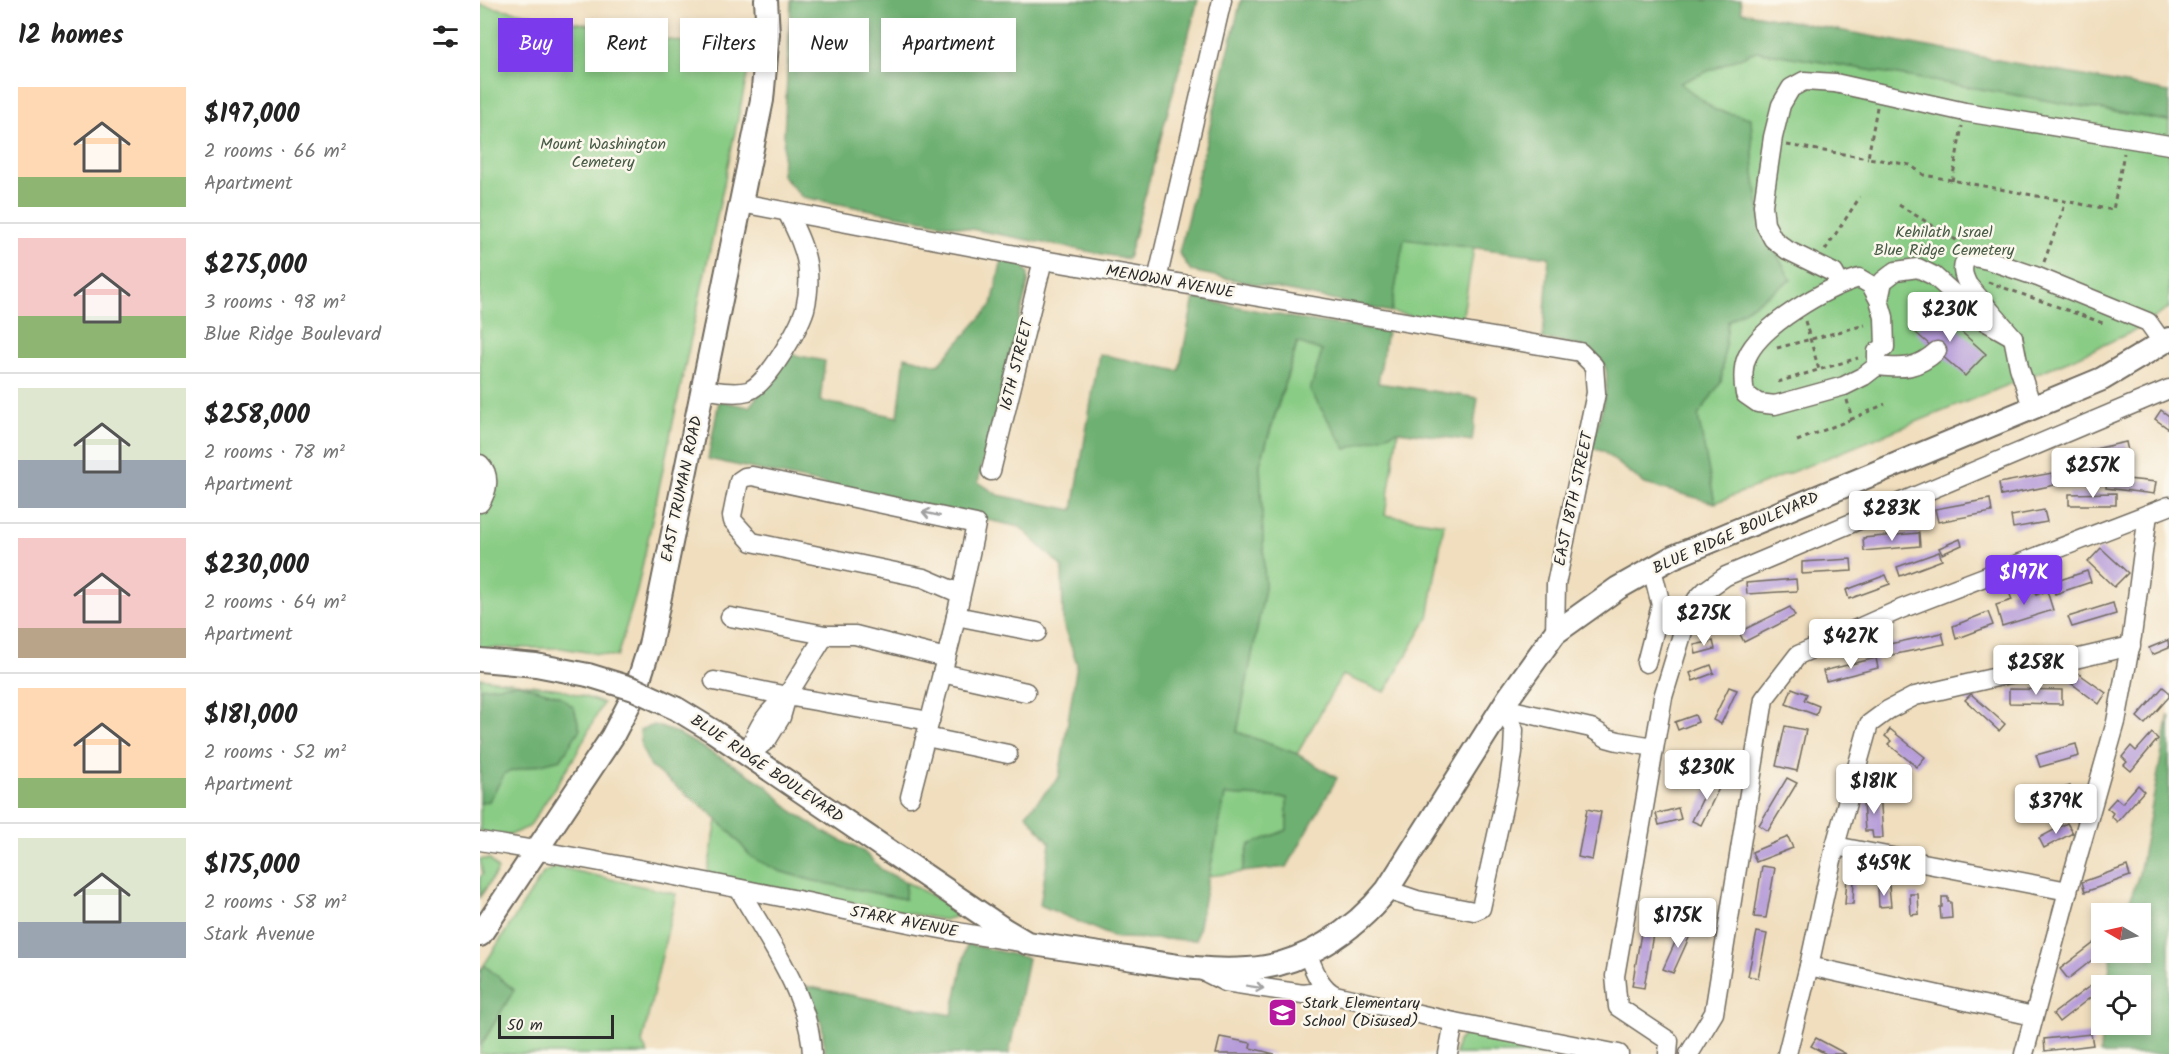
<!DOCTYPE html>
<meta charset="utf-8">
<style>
:root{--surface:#fff;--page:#f2f2f2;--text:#222;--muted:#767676;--line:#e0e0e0;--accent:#7c3aed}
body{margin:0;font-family:Kalam,sans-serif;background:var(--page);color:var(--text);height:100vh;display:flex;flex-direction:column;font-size:22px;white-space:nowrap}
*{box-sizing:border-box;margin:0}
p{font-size:20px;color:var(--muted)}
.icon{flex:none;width:33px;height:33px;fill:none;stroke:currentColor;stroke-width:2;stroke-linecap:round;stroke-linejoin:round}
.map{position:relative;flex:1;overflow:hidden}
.drawer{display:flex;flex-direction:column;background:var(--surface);width:480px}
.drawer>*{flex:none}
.hud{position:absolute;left:18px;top:18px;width:570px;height:54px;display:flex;gap:12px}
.needle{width:39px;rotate:279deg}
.tools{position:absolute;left:1611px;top:903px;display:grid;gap:12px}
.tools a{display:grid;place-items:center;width:60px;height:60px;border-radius:0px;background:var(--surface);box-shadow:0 3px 9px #0003;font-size:30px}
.scale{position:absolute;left:18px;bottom:15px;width:116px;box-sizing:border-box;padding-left:6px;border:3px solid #2b2b2b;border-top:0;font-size:16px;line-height:21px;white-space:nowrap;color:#2b2b2b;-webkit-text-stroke:4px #fbf7ec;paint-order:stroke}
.price{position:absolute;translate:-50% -51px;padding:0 14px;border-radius:6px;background:#fff;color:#222;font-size:20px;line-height:39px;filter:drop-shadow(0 2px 3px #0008)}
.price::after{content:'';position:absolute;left:50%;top:36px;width:18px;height:14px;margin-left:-9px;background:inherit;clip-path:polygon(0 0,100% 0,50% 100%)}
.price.active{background:var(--accent);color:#fff}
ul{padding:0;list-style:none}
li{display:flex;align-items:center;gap:18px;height:150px;padding:0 18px}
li+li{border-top:2px solid var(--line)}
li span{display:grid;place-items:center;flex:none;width:168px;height:120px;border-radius:0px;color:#555}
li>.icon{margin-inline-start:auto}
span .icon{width:72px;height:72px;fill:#fffc;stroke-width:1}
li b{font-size:26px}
h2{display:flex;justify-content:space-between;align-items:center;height:72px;padding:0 18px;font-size:26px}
.chip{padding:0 21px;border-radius:0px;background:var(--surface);box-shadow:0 3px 9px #0003;font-size:21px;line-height:54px}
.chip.active{background:var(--accent);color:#fff}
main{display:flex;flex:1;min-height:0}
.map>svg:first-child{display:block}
.green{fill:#89cc85;stroke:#5a7c58;stroke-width:1.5}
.forest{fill:#6eb072;stroke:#4c6e4e;stroke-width:1.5}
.building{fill:#b69cd9}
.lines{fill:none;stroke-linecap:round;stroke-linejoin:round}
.minor-casing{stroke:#706a5e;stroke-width:21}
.major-casing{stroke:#706a5e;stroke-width:26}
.path{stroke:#706a5e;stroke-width:3;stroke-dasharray:4.5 4.5;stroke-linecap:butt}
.minor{stroke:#fff;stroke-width:18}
.major{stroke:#fff;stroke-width:22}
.major-bridge-casing{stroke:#706a5e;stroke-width:26;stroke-linecap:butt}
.major-bridge{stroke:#fff;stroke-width:22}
.oneway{stroke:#a0a0a0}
.labels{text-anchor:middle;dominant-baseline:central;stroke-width:5;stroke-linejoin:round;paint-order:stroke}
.park-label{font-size:16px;fill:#475b46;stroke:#fbf7ec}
.street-label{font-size:16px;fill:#2b2b2b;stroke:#fbf7ec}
.poi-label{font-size:16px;fill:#2b2b2b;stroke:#fbf7ec;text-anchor:start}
</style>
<main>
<section class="drawer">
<h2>12 homes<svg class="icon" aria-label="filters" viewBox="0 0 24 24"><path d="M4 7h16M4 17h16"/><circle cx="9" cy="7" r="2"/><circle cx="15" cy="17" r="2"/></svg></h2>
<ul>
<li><span style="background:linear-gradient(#ffd9b3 75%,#8fb573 0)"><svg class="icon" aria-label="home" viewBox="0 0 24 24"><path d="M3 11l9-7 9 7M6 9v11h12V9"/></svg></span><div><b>$197,000</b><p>2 rooms · 66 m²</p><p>Apartment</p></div></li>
<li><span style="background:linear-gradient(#f6c9c9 65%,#8fb573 0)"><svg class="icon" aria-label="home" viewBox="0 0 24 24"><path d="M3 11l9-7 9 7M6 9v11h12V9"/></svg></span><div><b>$275,000</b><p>3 rooms · 98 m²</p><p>Blue Ridge Boulevard</p></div></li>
<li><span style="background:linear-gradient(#dfe7d0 60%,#9aa5b1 0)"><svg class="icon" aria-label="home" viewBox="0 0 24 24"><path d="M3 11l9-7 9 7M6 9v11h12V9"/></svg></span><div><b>$258,000</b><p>2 rooms · 78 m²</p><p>Apartment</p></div></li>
<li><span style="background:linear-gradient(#f6c9c9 75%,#b9a48a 0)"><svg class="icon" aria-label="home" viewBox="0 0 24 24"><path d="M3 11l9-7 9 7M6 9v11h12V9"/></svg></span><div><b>$230,000</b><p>2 rooms · 64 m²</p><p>Apartment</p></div></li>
<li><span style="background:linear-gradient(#ffd9b3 75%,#8fb573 0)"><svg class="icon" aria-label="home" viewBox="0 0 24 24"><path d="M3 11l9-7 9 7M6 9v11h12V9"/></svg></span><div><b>$181,000</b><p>2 rooms · 52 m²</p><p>Apartment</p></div></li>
<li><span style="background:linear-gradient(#dfe7d0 70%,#9aa5b1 0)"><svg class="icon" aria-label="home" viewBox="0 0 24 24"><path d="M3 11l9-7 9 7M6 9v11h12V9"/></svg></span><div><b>$175,000</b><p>2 rooms · 58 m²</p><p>Stark Avenue</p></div></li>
</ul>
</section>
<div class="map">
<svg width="1689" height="1054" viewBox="0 0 1689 1054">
<rect width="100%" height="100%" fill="#fbf7ec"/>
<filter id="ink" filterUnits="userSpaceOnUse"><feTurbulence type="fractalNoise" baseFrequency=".0167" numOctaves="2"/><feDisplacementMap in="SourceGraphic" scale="12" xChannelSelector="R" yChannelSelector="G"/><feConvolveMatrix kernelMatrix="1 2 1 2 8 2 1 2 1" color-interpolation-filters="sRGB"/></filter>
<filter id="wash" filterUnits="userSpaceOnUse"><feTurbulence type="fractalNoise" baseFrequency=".008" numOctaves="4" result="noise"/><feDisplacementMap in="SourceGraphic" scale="24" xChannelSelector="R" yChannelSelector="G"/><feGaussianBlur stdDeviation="1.35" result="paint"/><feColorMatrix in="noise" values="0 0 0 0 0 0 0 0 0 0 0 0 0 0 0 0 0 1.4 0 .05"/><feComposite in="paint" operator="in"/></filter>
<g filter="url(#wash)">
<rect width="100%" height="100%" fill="#f0debe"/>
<!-- green -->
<g class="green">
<polygon points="0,5 268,54 267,76 157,591 137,657 81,648 0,648"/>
<polygon points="1276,51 1689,121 1689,308 1656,330 1595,358 1235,503 1217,416 1241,382 1248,321 1282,227 1274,174 1271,119 1235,110 1199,83"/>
<polygon points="924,239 994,248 981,326 911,312"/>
<polygon points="818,342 842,351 866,448 918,431 905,515 964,524 948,618 905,692 862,675 817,754 757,732 785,588 780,464"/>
<polygon points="0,678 80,689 123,703 94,758 49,827 32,834 18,835 0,831 0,803 9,801 25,773 50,766 12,687 0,688"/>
<polygon points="745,795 807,798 807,830 769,845 762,872 729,876"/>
<polygon points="237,820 253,835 299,871 330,880 425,899 426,882 475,908 475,917 464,920 227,875"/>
<polygon points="0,859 10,859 18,870 0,897 0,877 3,874"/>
<polygon points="78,867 196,894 162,1043 168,1054 0,1054 0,1047 34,990 4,965 64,872"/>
<polygon points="985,1034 996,1034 1096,1054 975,1054 978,1041"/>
</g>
<!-- forest -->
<g class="forest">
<polygon points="311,0 718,0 648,259 322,197 302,175"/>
<path d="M761 0H1260L1262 12 1689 92V121L1276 51 1200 83 1235 110 1271 118 1274 174 1282 227 1311 280 1248 321 1241 382 1218 416 1235 503 1165 484 1122 451 1111 448C1116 430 1130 387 1126 370 1125 364 1118 356 1113 352 1100 343 1078 342 1063 339L1069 257 924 239 911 312 711 271 699 253Z"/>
<polygon points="522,259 542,264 548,273 548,284 498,482 518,495 593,510 619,354 699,371 714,298 824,320 907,331 898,383 998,398 992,441 918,431 866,449 830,391 842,351 817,342 780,464 785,588 757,732 817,754 857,778 807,867 762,872 769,845 807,830 807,798 745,795 716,940 636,938 560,905 570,843 546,814 579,777 597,664 583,623 582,567 540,527 228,459 239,401 269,407 310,354 345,361 340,401 418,417 425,357 458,365 512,305"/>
<polygon points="38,684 80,696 94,708 100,729 81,759 25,773 9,801 0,803 0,688"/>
<polygon points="1689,715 1689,1054 1620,1054 1622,1025 1660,1024 1660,986 1627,985 1632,953 1660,952 1660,914 1645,913 1659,874"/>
<polygon points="174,725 197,733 257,767 287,786 313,812 344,832 383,851 402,870 426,882 425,899 330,880 299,871 271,857 253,835 227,810 171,767 161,747 160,730"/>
<polygon points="487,944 548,958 529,1054 345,1054 342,1025 325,986 472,1015"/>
<polygon points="4,965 34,990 0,1047 0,971"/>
</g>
<g id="blocks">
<!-- building -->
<g class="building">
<polygon points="1456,309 1506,354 1485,376 1435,332"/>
<polygon points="1681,410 1689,416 1689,429 1675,419"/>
<polygon points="1646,442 1649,456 1600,466 1597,453"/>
<polygon points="1572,473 1575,485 1521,496 1519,483"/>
<polygon points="1627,477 1676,482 1674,494 1626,488"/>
<polygon points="1636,493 1636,505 1589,505 1589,494"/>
<polygon points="1510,499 1512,512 1458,522 1455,509"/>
<polygon points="1564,510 1567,522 1533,528 1531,516"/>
<polygon points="1439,533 1440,546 1384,551 1383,538"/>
<polygon points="1480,539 1482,545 1462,554 1459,548"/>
<polygon points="1621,548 1648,573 1634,587 1608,562"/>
<polygon points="1459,552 1462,560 1420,576 1417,567"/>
<polygon points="1371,559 1372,571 1322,574 1322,562"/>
<polygon points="1607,571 1611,582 1575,594 1571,583"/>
<polygon points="1406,575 1410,584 1369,599 1366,590"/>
<polygon points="1316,579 1317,591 1267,594 1266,583"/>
<polygon points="1553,585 1556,595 1567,591 1573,610 1522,626 1516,605 1532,600 1529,592"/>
<polygon points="1245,600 1266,611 1262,618 1242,606"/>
<polygon points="1633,603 1636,614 1592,627 1588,617"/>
<polygon points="1310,607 1315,616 1264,642 1259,632"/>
<polygon points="1508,612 1513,625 1476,639 1473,626"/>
<polygon points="1462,633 1465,644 1411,655 1409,644"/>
<polygon points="1688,640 1689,648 1672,655 1669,648"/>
<polygon points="1233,641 1235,649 1216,654 1214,645"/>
<polygon points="1396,658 1398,668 1346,681 1343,671"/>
<polygon points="1231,665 1234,673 1213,681 1210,673"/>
<polygon points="1598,673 1626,693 1619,704 1591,683"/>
<polygon points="1249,687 1257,690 1241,724 1233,720"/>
<polygon points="1683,687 1689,692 1689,697 1665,724 1657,717"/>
<polygon points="1312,688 1327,694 1324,700 1339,706 1336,715 1306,704"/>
<polygon points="1529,689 1582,690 1582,704 1529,703"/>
<polygon points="1491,694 1525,724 1519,731 1485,700"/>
<polygon points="1215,715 1218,722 1198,730 1195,722"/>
<polygon points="1305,726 1326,730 1317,771 1296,766"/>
<polygon points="1410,729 1445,757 1437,767 1408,744 1411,741 1405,736"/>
<polygon points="1672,733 1678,739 1651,771 1644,765 1647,762 1642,757 1651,746 1656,751"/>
<polygon points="1596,744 1599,756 1560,767 1556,755"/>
<polygon points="1211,761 1214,767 1198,774 1196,768"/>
<polygon points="1233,777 1242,782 1221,825 1212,821"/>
<polygon points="1307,778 1317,783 1288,831 1279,825"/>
<polygon points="1658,785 1664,791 1637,822 1631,816 1633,813 1627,808 1636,798 1642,803"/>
<polygon points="1590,786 1595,803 1557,814 1552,797"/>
<polygon points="1400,790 1403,838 1393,838 1392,831 1385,831 1383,802 1391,802 1390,791"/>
<polygon points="1198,808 1201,819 1179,825 1176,814"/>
<polygon points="1107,809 1121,812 1112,860 1098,857"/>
<polygon points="1587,823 1593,833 1564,848 1559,838"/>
<polygon points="1308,837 1313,848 1276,862 1272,852"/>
<polygon points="1282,866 1295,868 1286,918 1274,917"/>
<polygon points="1647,866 1650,876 1605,892 1602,882"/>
<polygon points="1367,878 1374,878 1373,904 1365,904"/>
<polygon points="1409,886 1411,906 1399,907 1398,887"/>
<polygon points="1430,894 1438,894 1439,914 1431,915"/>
<polygon points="1462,897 1468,897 1468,902 1471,902 1472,918 1461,919 1460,907 1462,907"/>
<polygon points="1203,925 1213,929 1193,973 1183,969"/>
<polygon points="1277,932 1287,934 1278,978 1268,976"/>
<polygon points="1161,933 1173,934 1164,988 1152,986"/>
<polygon points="1618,940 1622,944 1622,952 1588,979 1580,969"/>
<polygon points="1610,986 1616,993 1579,1022 1573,1014"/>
<polygon points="1611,1034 1613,1045 1565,1051 1564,1039"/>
<polygon points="740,1037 771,1043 770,1048 795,1054 736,1054"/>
<polygon points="1336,1038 1366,1054 1346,1054 1331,1046"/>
</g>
</g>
</g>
<g filter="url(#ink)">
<use href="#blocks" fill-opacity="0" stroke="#706a5e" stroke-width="1.5"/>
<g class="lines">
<defs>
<g id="minor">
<polyline points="261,203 563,260 1100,352 1114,366 1116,393 1076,584 1075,633"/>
<polyline points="677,280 742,0"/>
<polyline points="1360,284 1354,273 1307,250 1293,239 1285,224 1283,205 1293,137 1301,105 1311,88 1324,81 1355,83 1485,112 1689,145"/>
<path d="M1399 300 1391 285 1379 278C1346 288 1281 325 1267 357 1262 368 1263 382 1265 394L1278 403 1295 405 1364 386 1384 376 1397 366V352L1405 347 1404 317 1399 300 1403 281 1416 271 1438 268 1454 276 1503 320 1533 337"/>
<path d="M1397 366C1423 369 1437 369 1457 351"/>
<path d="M223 389C237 391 254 395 268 391 287 385 319 328 325 309 328 297 329 284 328 272 327 252 316 230 307 212"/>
<path d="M1552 407 1539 367 1533 337 1488 285C1483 275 1481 269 1486 259L1494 257 1508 260 1558 277 1668 322 1683 343"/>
<path d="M0 464C11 475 8 491 0 503"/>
<polyline points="511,471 563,260"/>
<polyline points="476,616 557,632"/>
<polyline points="250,617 345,635"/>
<polyline points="1166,663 1181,605 1172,569"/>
<polyline points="462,673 546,692"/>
<polyline points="234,681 307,696 450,721"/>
<polyline points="1023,708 1111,728 1127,738 1138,741 1174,747"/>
<polyline points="446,737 528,754"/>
<path d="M269 753C274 734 284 716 299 703"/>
<polyline points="268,755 287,740 301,717 307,696 345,635 375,635 466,658"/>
<path d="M430 797 471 639C479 601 489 562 496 524L272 476 265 477 259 481 252 516 253 521 272 542 444 578 481 594"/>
<path d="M0 841C108 858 215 880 322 901 395 916 467 932 541 942"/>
<polyline points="1355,846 1588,891"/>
<path d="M259 889C287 938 330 996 332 1054"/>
<polyline points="907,890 937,900 994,911 1001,908 1029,780 1033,752 1034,730 1023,708"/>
<path d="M827 953C834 969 839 987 855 995L974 1022 1139 1054"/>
<polyline points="1329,966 1553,1016"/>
<polyline points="721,970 745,982 823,994 847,991"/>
<polyline points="968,1054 974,1022"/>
<polyline points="1188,1054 1189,1041 1138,1007 1135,976 1183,697 1208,615 1217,599 1226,590 1246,576 1689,389"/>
<polyline points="1209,1054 1234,1013 1284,699 1318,655 1421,609 1689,506"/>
<polyline points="1307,1054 1329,966 1355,846 1389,724 1408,710 1435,696 1651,646"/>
<polyline points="1544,1054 1588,891 1636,722 1652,636 1668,514"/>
</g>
<g id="major">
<polyline points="0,660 56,665 108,675"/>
<path d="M197 709 233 731 525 930 547 943C585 949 622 954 660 960 696 966 731 972 768 969 822 966 874 931 907 890L1029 697 1075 633 1138 588 1193 557 1622 379 1689 339"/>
<polyline points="0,935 132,737 154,695 170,645 282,100 288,34 286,0"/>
</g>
</defs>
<!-- minor casing -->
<use href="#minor" class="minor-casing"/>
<!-- major casing -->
<use href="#major" class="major-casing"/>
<!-- path -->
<g class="path">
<polyline points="1397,107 1388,158 1430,165 1444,175 1633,210 1644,153"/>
<polyline points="1307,145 1388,158"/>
<polyline points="1472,181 1482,126"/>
<polyline points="1419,205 1481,243"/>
<polyline points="1345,250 1380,197"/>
<polyline points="1564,262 1586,202"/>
<polyline points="1508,282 1623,323"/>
<polyline points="1325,321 1339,370"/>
<polyline points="1297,348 1385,325"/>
<polyline points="1298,382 1378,358"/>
<polyline points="1367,400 1372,419 1405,404"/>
<polyline points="1317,441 1372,419"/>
</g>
<!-- minor -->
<use href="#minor" class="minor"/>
<!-- major -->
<use href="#major" class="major"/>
<defs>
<polyline id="major-bridge" points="108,675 154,689 197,709"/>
</defs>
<!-- major-bridge casing -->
<use href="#major-bridge" class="major-bridge-casing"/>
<!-- major-bridge -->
<use href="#major-bridge" class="major-bridge"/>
</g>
<!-- one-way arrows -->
<defs><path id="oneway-shaft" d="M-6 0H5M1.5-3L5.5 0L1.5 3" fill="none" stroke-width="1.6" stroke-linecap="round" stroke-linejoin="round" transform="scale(1.5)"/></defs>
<g class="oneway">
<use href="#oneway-shaft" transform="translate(451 514) rotate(-168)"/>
<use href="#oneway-shaft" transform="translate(775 987) rotate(9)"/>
</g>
</g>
<!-- icons -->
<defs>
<symbol id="school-square" viewBox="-11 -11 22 22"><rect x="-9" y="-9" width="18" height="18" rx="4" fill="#b5179e" stroke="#fbf7ec"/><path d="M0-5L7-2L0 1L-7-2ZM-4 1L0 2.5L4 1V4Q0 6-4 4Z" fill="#fff"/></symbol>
</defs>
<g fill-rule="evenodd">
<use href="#school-square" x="786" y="996" width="33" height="33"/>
</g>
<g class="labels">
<!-- park labels -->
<g class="park-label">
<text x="123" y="144">Mount Washington<tspan x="123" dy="18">Cemetery</tspan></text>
<text x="1464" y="232">Kehilath Israel<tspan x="1464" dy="18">Blue Ridge Cemetery</tspan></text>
</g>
<!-- street labels -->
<g class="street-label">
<text transform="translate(690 282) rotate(10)">MENOWN AVENUE</text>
<text transform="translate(537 365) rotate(-76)">16TH STREET</text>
<text transform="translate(202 489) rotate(-78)">EAST TRUMAN ROAD</text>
<text transform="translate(1094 499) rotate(-78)">EAST 18TH STREET</text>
<text transform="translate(1256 533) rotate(-24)">BLUE RIDGE BOULEVARD</text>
<text transform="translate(287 769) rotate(34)">BLUE RIDGE BOULEVARD</text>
<text transform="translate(424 922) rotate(11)">STARK AVENUE</text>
</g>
<!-- poi labels -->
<g class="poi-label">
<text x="823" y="1003">Stark Elementary<tspan x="823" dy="18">School (Disused)</tspan></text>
</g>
</g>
</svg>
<div class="tools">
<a><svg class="needle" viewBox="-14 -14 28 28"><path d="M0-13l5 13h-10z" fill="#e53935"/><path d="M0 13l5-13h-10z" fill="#767676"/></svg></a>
<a><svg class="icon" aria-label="locate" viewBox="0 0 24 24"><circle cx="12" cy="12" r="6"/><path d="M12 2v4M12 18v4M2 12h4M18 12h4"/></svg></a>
</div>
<div class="scale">50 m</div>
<b class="price" style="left:1470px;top:343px">$230K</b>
<b class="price" style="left:1613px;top:499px">$257K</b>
<b class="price" style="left:1412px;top:542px">$283K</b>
<b class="price active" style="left:1544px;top:606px">$197K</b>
<b class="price" style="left:1224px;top:647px">$275K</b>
<b class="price" style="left:1371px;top:670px">$427K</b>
<b class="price" style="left:1556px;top:696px">$258K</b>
<b class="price" style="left:1227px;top:801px">$230K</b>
<b class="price" style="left:1394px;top:815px">$181K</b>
<b class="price" style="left:1576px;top:835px">$379K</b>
<b class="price" style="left:1404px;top:897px">$459K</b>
<b class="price" style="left:1198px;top:949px">$175K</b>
<div class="hud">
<a class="chip active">Buy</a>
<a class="chip">Rent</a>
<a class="chip">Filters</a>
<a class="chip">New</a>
<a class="chip">Apartment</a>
</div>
</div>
</main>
